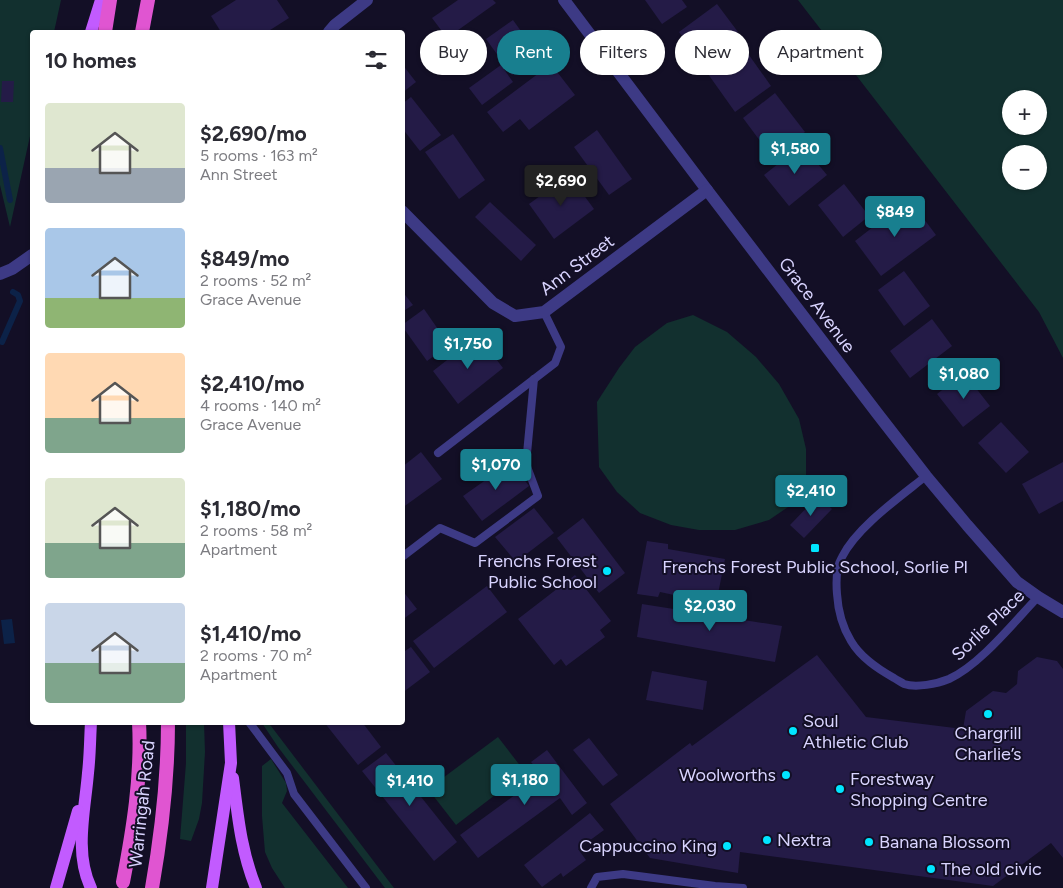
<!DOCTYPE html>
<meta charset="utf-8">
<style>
:root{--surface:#fff;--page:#f7f7f7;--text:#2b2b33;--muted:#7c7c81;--accent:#187f8f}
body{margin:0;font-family:Figtree,sans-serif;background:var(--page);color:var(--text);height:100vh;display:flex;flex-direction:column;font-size:19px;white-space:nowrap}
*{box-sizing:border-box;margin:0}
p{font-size:16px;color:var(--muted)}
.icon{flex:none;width:28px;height:28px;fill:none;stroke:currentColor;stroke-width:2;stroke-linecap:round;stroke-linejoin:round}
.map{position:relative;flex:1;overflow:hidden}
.sheet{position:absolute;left:30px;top:30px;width:375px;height:695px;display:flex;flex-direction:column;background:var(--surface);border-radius:5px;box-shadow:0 1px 4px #0004}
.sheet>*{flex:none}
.hud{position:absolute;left:420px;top:30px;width:475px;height:45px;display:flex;gap:10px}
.controls{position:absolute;left:1002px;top:90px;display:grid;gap:10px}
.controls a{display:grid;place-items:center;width:45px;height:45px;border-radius:50%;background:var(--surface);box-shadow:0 1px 4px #0004;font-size:25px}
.price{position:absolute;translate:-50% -42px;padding:0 11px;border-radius:5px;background:var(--accent);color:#fff;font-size:16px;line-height:32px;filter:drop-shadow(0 1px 2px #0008)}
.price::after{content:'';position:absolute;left:50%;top:30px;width:15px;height:11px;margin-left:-8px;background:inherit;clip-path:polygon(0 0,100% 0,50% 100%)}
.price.current{background:#222;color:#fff}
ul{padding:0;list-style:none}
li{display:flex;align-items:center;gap:15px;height:125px;padding:0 15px}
li span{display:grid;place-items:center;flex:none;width:140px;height:100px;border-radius:5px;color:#555}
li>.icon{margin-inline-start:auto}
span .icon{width:60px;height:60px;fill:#fffc;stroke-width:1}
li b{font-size:21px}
h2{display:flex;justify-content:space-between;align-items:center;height:60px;padding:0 15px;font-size:21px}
.pill{padding:0 18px;border-radius:22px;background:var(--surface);box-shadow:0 1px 4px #0004;font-size:18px;line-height:45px}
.pill.current{background:var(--accent);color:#fff}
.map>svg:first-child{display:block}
.green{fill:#12302f;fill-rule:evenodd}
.water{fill:#0c2248}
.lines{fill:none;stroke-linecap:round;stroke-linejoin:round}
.stream{stroke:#0c2248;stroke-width:6}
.building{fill:#241b47}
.service{stroke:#3d3a85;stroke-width:8}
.minor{stroke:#3d3a85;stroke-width:12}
.primary{stroke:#c25bff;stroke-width:12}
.trunk{stroke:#e055d1;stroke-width:14}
.poi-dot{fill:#00e5ff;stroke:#130f26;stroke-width:2}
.labels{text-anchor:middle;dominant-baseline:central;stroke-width:4;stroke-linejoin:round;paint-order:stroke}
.street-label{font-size:18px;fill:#d9d4ff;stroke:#130f26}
.poi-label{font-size:18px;fill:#d9d4ff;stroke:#130f26;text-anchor:start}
</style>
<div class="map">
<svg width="1063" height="888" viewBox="0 0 1063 888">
<rect width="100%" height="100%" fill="#130f26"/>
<!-- green -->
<g class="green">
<polygon points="0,0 61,0 54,32 32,32 32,127 10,227 0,185"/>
<path d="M798 0H1063V358L1039 312ZM1011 99H1039V126H1011ZM1011 154H1039V181H1011Z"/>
<polygon points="693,315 727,332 756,357 779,384 799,419 806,449 806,481 791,505 769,520 735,530 699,530 671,525 640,513 617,492 599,467 597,402 619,368 635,347 667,323"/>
<polygon points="186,723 204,723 205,752 202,803 199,819 191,841 180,839 186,763"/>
<polygon points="262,723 267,723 271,726 394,888 385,888 278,747"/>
<polygon points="498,737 525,772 456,825 428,789"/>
<polygon points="271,759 286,783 287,791 282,803 348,888 285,888 272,868 265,852 262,816 262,766"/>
</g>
<!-- water -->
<polygon class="water" points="12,619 15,643 4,644 1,620"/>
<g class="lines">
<!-- stream -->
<g class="stream">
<polyline points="0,148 10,200"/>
<polyline points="2,342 20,301 18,295 13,292"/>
</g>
</g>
<!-- building -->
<g class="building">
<polygon points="236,0 277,0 289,18 267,32 221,32 211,16"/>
<polygon points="458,0 493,0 496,3 447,38 432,18"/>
<polygon points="645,0 682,0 687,7 662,24"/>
<polygon points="717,4 738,32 700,60 679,32"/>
<polygon points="513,20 539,56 512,75 486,39"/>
<polygon points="744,48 771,86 735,112 708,74"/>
<polygon points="402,64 416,82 402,93"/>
<polygon points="551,64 575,95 529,130 520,119 503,132 487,112"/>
<polygon points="501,65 513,82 482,105 469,88"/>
<polygon points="2,81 14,81 13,102 1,102"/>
<polygon points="775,93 805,132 772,157 743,118"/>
<polygon points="411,97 441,135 420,151 402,128 402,104"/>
<polygon points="597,130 632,179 609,195 574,147"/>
<polygon points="453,134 485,180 459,199 425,152"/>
<polygon points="802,145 827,175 789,206 764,175"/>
<polygon points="569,175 594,209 554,239 529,204"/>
<polygon points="844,184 869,216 843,237 818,205"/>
<polygon points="909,199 936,235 881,276 855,241"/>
<polygon points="490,202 536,245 521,261 475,217"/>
<polygon points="904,271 930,306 904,326 878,290"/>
<polygon points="402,291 413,305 402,312"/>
<polygon points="424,309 449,345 427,361 402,326 402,325"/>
<polygon points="932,319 952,346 910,378 890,351"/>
<polygon points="478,336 503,368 458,404 433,371"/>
<polygon points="964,373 990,406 963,427 937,394"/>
<polygon points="1001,422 1029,452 1006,473 978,443"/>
<polygon points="421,452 442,479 402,508 402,467"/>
<polygon points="511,462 529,486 482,521 463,496"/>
<polygon points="1063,462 1063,501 1039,514 1022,484"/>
<polygon points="818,496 832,509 804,538 790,525"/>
<polygon points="534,508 554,533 516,562 495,537"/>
<polygon points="583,518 625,573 599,593 557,538"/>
<polygon points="647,541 668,544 668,549 725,559 716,604 660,592 658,597 637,594"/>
<polygon points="575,575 611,621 600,630 605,637 566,666 561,659 554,665 518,619"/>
<polygon points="487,586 507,612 434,668 413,641"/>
<polygon points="402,590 417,609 402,620"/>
<polygon points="642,604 782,626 775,662 637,637"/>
<polygon points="411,647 430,672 402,693 402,653"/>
<polygon points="817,655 866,717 963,729 966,711 993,691 1006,693 1017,684 1018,671 1037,657 1057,661 1063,669 1063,858 1051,843 993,886 740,852 738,873 650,858 610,804 690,743 692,746"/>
<polygon points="652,671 707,681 703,710 646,700"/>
<polygon points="324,722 362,722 381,747 358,765"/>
<polygon points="589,738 618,775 603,786 573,750"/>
<polygon points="547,750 587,803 572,815 560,798 478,858 460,835 542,775 531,762"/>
<polygon points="386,753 457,842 434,861 362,771"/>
<polygon points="590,813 604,830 578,849 586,860 563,877 561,873 542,887 524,865"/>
</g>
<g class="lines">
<!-- service -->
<g class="service">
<polyline points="438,453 555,363 561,347 544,312"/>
<path d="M926 476C900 497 857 527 842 557 836 567 836 582 837 594 838 610 843 628 851 641 861 658 878 669 894 678 897 680 901 682 904 684 916 688 937 684 949 679 980 665 1014 622 1038 597"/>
<polyline points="402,557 440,528 475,543 538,496 526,464 534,379"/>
<polyline points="249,722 287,773 294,794 366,888"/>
<polyline points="591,888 597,877 623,874 715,886 743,888"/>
</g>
<!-- minor -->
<g class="minor">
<polyline points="564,0 707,190 877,413 926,476 967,525 1017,582 1038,597 1063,612"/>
<polyline points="329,32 335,25 367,0"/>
<polyline points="402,211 493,303 515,316 544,312 707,190"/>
<polyline points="0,274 12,269 32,255"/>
</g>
<!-- primary -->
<g class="primary">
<polyline points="91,32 101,0"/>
<path d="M91 722C90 739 90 756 88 773 85 810 74 853 91 888"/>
<path d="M233 778C238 817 241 851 256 888"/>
<polyline points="56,888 78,811"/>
<polyline points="212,888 231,763 229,722"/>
</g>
<!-- trunk -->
<g class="trunk">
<polyline points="105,32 110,0"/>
<polyline points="142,32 148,0"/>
<path d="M123 882C133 830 142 776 139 722"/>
<path d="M152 888C162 831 168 780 168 722"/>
</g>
</g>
<!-- markers -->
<g class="poi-dot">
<rect x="810" y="543" width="10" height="10" rx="2.5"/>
<circle cx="607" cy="571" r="5"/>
<circle cx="988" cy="714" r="5"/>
<circle cx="793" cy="731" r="5"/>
<circle cx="786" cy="775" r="5"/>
<circle cx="840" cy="789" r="5"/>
<circle cx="767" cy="840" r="5"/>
<circle cx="869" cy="842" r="5"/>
<circle cx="727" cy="846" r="5"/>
<circle cx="931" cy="869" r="5"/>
</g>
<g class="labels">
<!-- street labels -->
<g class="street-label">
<text transform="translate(577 265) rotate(-37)">Ann Street</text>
<text transform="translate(817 305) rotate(53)">Grace Avenue</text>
<text transform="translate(988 625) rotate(-44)">Sorlie Place</text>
<text transform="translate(142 804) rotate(-84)">Warringah Road</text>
</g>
<!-- poi labels -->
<g class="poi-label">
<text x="597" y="561" text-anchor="end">Frenchs Forest<tspan x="597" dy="21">Public School</tspan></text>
<text x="815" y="567" text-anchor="middle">Frenchs Forest Public School, Sorlie Pl</text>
<text x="803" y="721">Soul<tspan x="803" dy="21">Athletic Club</tspan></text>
<text x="988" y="733" text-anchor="middle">Chargrill<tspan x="988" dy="21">Charlie’s</tspan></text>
<text x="776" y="775" text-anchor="end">Woolworths</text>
<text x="850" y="779">Forestway<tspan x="850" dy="21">Shopping Centre</tspan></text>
<text x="777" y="840">Nextra</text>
<text x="879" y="842">Banana Blossom</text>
<text x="717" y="846" text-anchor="end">Cappuccino King</text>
<text x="941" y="869">The old civic</text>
</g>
</g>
</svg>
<div class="controls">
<a>+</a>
<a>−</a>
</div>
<b class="price" style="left:795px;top:175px">$1,580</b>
<b class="price current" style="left:561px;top:207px">$2,690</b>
<b class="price" style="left:895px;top:238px">$849</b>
<b class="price" style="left:468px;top:370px">$1,750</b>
<b class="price" style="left:964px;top:400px">$1,080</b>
<b class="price" style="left:496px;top:491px">$1,070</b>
<b class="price" style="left:811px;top:517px">$2,410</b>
<b class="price" style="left:710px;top:632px">$2,030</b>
<b class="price" style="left:525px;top:806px">$1,180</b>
<b class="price" style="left:410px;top:807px">$1,410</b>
<div class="hud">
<a class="pill">Buy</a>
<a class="pill current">Rent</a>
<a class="pill">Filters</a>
<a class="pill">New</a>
<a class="pill">Apartment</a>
</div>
<section class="sheet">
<h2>10 homes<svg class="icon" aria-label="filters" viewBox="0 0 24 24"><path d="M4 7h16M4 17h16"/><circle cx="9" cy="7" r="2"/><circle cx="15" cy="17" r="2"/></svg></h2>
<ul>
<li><span style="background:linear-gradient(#dfe7d0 65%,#9aa5b1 0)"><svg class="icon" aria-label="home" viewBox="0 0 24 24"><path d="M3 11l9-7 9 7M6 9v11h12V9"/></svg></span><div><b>$2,690/mo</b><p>5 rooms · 163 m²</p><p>Ann Street</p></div></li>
<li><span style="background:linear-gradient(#a9c7e8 70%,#8fb573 0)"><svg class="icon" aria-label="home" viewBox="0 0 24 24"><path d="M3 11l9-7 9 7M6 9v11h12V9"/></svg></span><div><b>$849/mo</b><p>2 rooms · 52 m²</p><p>Grace Avenue</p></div></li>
<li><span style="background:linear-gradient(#ffd9b3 65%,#7fa58c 0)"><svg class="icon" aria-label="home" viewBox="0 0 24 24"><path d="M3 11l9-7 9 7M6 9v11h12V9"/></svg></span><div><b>$2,410/mo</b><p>4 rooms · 140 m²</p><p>Grace Avenue</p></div></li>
<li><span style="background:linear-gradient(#dfe7d0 65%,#7fa58c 0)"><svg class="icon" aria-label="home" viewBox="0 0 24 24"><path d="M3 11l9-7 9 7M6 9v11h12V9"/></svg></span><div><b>$1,180/mo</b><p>2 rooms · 58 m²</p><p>Apartment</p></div></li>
<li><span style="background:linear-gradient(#c9d6e8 60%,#7fa58c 0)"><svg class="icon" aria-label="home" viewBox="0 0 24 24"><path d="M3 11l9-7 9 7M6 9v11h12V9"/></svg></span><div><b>$1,410/mo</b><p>2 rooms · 70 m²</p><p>Apartment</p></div></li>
</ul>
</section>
</div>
